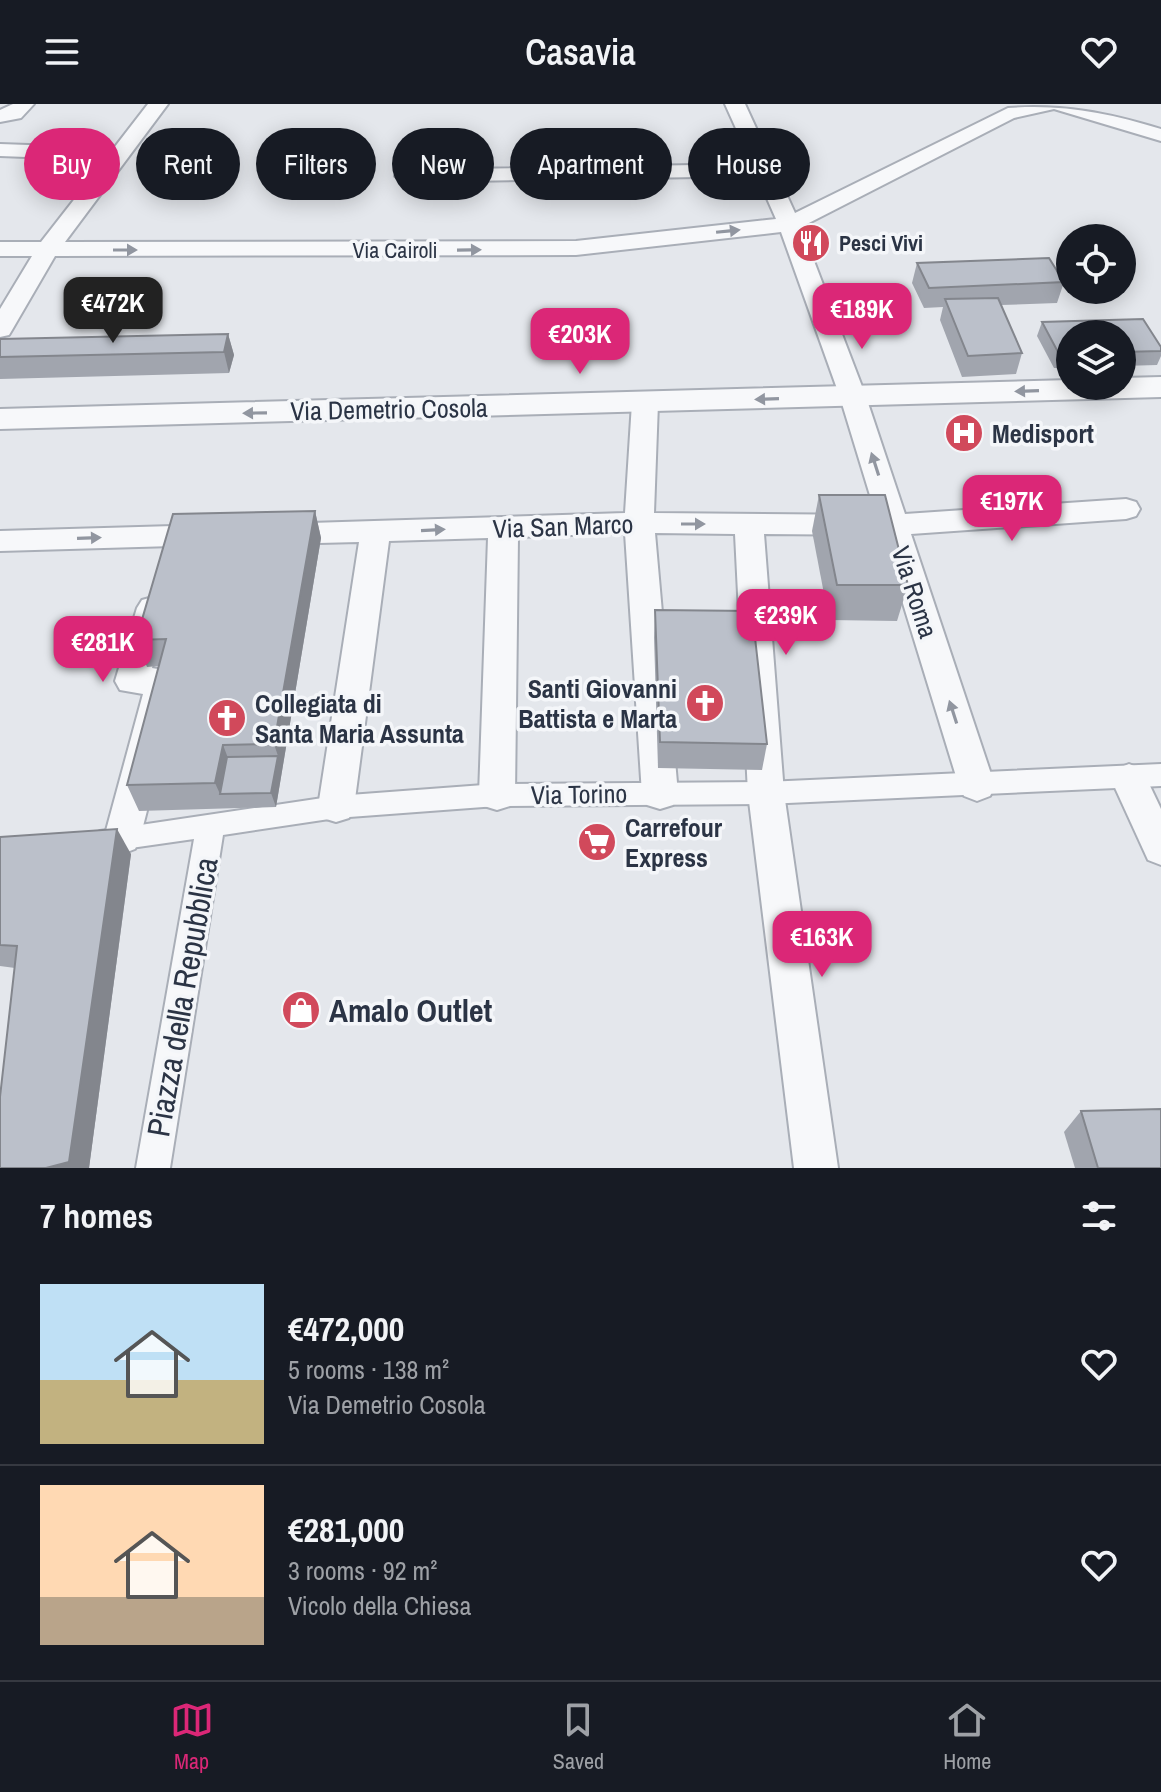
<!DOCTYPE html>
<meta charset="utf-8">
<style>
:root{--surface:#171b24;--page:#20242c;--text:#f1f3f6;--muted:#9ea1a6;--line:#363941;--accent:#db2777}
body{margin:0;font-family:"Archivo Narrow",sans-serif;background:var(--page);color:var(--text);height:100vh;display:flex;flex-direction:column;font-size:30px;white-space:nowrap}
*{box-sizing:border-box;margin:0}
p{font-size:26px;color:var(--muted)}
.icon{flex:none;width:44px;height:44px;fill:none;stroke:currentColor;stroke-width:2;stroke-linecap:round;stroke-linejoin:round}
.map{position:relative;height:1064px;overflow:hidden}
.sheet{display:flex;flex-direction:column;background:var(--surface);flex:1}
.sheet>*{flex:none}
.guide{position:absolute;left:24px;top:24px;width:1114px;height:72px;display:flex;gap:16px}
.controls{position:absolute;left:1056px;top:120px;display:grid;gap:16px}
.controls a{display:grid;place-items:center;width:80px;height:80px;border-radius:50%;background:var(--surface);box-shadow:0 4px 20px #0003;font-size:40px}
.price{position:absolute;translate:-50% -68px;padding:0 18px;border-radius:16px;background:var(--accent);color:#fff;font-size:26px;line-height:52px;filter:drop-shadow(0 2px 4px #0008)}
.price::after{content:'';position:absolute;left:50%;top:48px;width:24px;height:18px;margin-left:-12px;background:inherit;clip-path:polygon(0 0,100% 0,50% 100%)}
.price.active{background:#222;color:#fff}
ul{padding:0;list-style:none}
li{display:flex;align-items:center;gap:24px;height:200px;padding:0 40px}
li+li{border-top:2px solid var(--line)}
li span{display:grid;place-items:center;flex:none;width:224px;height:160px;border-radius:0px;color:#555}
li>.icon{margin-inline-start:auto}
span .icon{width:96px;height:96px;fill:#fffc;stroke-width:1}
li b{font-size:34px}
h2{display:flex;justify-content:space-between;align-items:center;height:96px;padding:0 40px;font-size:34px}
.tag{padding:0 28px;border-radius:36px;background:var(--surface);box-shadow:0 4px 20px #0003;font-size:28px;line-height:72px}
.tag.active{background:var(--accent);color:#fff}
header{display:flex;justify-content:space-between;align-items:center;height:104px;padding:0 40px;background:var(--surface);font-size:36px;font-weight:600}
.menu{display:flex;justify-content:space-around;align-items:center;height:112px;border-top:2px solid var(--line);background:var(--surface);font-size:22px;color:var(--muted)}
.menu a{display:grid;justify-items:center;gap:4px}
.menu .active{color:var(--accent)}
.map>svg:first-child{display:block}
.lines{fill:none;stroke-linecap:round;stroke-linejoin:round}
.pedestrian-casing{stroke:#a9aeb7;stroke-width:4}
.minor-casing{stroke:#a9aeb7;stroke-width:4}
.tertiary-casing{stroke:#a9aeb7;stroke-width:4}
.pedestrian{fill:#f7f8fa;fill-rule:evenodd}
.minor{fill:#f7f8fa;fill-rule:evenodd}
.tertiary{fill:#f7f8fa;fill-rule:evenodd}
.wall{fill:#a1a5ae}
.shaded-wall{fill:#83868d}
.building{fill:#bbc0ca;stroke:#83868d;stroke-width:2}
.oneway{fill:#9196a0}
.labels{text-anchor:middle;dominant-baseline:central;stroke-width:7;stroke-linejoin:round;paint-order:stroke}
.far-poi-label{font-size:22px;font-weight:bold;fill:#2b3445;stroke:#f4f6f9;text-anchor:start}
.far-street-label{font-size:22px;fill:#2b3445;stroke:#f4f6f9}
.street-label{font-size:26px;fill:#2b3445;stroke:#f4f6f9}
.poi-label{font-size:26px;font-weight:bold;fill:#2b3445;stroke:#f4f6f9;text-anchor:start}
.near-street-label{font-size:32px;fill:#2b3445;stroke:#f4f6f9}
.near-poi-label{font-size:32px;font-weight:bold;fill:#2b3445;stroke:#f4f6f9;text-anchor:start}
</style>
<header><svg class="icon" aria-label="menu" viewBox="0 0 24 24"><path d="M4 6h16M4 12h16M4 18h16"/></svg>Casavia<svg class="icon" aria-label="heart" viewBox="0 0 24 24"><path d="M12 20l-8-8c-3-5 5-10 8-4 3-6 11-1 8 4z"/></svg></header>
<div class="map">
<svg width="1161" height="1064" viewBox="0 0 1161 1064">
<rect width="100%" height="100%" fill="#e4e7ec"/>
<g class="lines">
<defs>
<polygon id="pedestrian" points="1161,660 1161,682 766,700 497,702 336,714 223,731 170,1064 136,1064 194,735 110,747 100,743 96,735 100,727 336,692 497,680 766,678"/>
<g id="minor">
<polygon points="13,0 34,0 21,14 0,18 0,6"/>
<path d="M148 0H168L65 138 576 137 776 115 757 72 405 78 395 72 405 66 752 60 725 0H745L795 109 1008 4C1064 0 1108 9 1161 25V37L1054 5 1014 14 801 123 866 293 905 410 1126 395 1136 398 1140 405 1136 412 1126 415 911 430 995 682 990 692 977 697 964 692 959 682 882 431 764 430 784 689 838 1064H794L748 689 735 430 655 429 678 690 673 701 660 705 647 701 642 690 625 429 518 433 515 691 510 702 497 706 484 702 479 691 488 434 389 437 354 703 349 714 336 718 323 714 318 703 359 438 278 440 268 437 263 430 268 423 278 420 625 409 632 299 636 293H654L658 299 654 409 876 411 840 293 781 128 576 151 55 152 12 226 9 231 0 233V205L32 152H0V138H41L105 56 0 52V40L114 44Z"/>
<polygon points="208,421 218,424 223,431 218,438 208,441 0,447 0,427"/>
<polygon points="153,493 164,496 169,504 152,564 175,568 180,577 140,734 135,745 122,750 109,745 104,734 143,590 120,586 115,577 137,504 142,496"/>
<polygon points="1129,660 1142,665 1161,705 1161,761 1148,756 1111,675 1116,665"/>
</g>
<polygon id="tertiary" points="1161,273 1161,293 0,325 0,305 1070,276 1070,282 1122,282 1122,274"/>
</defs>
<!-- pedestrian casing -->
<use href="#pedestrian" class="pedestrian-casing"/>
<!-- minor casing -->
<use href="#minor" class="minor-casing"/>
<!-- tertiary casing -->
<use href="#tertiary" class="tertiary-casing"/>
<!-- pedestrian -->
<use href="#pedestrian" class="pedestrian"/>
<!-- minor -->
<use href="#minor" class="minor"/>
<!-- tertiary -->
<use href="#tertiary" class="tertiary"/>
</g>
<!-- wall -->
<g class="wall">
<polygon points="917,159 1064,178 1057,199 1001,201 1022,249 1016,270 962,273 940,216 943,203 924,204 912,179"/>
<polygon points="1143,215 1161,243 1161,252 1157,261 1122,262 1122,230 1070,230 1070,264 1054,264 1037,232 1042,218"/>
<polygon points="228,230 234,251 229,269 0,275 0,235"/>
<polygon points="819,391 908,481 897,517 829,516 812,427"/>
<polygon points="315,407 321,434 276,703 139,707 127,681 159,562 147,563 136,536"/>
<polygon points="655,506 767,640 762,666 658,664 654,533"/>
<polygon points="0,733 131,750 89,1064 0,1064 15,864 0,862"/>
<polygon points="1081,1007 1161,1064 1075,1064 1064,1028"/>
</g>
<!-- shaded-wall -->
<g class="shaded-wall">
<polygon points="228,230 234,251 229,269 224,248"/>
<polygon points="315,407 321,434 276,703 271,689 278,652 274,640"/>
<polygon points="223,641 233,667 220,690 215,679"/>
<polygon points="117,725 131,750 89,1064 46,1064"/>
</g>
<!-- building -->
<g class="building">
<polygon points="1049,154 1064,178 929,184 917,159"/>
<polygon points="998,194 1022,249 968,252 945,195"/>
<polygon points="1143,215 1161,243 1161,247 1122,248 1122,230 1070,230 1070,249 1059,250 1042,218"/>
<polygon points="228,230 224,248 0,253 0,235"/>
<polygon points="819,391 885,391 908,481 837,481"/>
<polygon points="315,407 274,640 223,641 215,679 127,681 166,535 136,536 173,410"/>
<polygon points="655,506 752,507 767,640 660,638"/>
<polygon points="278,652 271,689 220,690 227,653"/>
<polygon points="117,725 69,1058 46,1064 0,1064 0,993 17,842 0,841 0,733"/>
<polygon points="1161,1005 1161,1064 1098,1064 1081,1007"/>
</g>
<!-- one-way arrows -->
<defs><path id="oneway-solid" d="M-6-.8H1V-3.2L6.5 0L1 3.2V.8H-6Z" transform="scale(2)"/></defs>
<g class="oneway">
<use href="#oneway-solid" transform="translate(728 127) rotate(-6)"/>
<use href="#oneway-solid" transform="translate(125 146)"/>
<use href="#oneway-solid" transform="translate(469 146) rotate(-1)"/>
<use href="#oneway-solid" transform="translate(1027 287) rotate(178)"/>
<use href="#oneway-solid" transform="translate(767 295) rotate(178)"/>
<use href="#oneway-solid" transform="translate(255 309) rotate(179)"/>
<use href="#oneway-solid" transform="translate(875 360) rotate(-108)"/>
<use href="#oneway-solid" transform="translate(693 420)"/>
<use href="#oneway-solid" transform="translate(433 426) rotate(-3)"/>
<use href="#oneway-solid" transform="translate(89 434) rotate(-2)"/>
<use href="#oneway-solid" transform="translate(953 608) rotate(-108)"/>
</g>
<!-- icons -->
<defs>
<symbol id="restaurant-disc" viewBox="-11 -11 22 22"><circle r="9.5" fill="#d1495b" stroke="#f4f6f9"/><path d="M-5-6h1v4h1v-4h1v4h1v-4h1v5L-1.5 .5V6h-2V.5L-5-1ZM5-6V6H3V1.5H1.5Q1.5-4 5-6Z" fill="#fff"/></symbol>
<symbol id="hospital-disc" viewBox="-11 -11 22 22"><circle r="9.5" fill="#d1495b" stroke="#f4f6f9"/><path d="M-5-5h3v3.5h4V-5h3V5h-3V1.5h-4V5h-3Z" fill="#fff"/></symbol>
<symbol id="church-disc" viewBox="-11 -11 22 22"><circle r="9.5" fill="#d1495b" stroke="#f4f6f9"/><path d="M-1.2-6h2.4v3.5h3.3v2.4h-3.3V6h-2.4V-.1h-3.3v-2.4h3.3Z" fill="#fff"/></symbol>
<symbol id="supermarket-disc" viewBox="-11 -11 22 22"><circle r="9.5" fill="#d1495b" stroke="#f4f6f9"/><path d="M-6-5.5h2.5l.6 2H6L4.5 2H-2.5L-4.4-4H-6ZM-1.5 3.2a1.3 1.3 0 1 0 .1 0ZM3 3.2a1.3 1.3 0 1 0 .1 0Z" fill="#fff"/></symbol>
<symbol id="shop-disc" viewBox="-11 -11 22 22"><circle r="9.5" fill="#d1495b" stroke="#f4f6f9"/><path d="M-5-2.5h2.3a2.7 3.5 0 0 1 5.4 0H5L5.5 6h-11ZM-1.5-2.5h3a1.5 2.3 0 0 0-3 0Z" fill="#fff"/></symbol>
</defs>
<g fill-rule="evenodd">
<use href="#restaurant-disc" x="789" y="117" width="44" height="44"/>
<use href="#hospital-disc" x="942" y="307" width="44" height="44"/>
<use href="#church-disc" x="683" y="577" width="44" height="44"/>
<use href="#church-disc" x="205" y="592" width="44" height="44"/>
<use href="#supermarket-disc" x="575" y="716" width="44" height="44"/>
<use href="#shop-disc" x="279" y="884" width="44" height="44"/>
</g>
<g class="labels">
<!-- far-poi labels -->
<g class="far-poi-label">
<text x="839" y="139">Pesci Vivi</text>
</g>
<!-- far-street labels -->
<g class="far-street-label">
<text x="395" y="146">Via Cairoli</text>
</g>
<!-- street labels -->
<g class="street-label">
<text transform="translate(389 305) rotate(-1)">Via Demetrio Cosola</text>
<text transform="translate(563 422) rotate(-2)">Via San Marco</text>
<text transform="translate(915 488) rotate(72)">Via Roma</text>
<text transform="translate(579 690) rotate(-1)">Via Torino</text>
</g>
<!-- poi labels -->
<g class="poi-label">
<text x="992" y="329">Medisport</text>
<text x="677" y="584" text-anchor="end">Santi Giovanni<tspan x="677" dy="30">Battista e Marta</tspan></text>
<text x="255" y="599">Collegiata di<tspan x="255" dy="30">Santa Maria Assunta</tspan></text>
<text x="625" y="723">Carrefour<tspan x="625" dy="30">Express</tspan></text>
</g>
<!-- near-street labels -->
<g class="near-street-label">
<text transform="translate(182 893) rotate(-80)">Piazza della Repubblica</text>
</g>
<!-- near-poi labels -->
<g class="near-poi-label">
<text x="329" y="906">Amalo Outlet</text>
</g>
</g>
</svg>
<div class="controls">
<a><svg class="icon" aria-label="locate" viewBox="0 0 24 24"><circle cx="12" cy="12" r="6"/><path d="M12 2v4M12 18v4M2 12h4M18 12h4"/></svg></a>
<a><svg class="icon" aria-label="layers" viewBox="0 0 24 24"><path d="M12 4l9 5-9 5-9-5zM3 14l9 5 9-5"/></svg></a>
</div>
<b class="price active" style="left:113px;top:241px">€472K</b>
<b class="price" style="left:862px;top:247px">€189K</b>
<b class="price" style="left:580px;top:272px">€203K</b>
<b class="price" style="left:1012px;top:439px">€197K</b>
<b class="price" style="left:786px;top:553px">€239K</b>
<b class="price" style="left:103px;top:580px">€281K</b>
<b class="price" style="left:822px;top:875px">€163K</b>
<div class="guide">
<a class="tag active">Buy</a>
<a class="tag">Rent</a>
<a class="tag">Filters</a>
<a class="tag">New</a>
<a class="tag">Apartment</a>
<a class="tag">House</a>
</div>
</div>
<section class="sheet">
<h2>7 homes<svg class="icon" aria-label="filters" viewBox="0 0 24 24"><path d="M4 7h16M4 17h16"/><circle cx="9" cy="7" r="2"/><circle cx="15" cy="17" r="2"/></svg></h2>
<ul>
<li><span style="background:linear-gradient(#bfe0f5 60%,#c2b280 0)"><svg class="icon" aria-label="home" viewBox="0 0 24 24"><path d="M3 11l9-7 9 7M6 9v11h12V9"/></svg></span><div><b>€472,000</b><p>5 rooms · 138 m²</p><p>Via Demetrio Cosola</p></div><svg class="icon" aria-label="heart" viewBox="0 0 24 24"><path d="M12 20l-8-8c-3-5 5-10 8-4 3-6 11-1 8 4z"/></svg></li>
<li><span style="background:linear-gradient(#ffd9b3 70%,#b9a48a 0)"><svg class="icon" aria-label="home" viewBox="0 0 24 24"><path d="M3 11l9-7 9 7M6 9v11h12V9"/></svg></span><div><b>€281,000</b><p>3 rooms · 92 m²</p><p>Vicolo della Chiesa</p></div><svg class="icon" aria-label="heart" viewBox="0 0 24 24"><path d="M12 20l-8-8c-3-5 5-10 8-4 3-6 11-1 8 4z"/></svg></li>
</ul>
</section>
<nav class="menu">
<a class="active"><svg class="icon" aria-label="map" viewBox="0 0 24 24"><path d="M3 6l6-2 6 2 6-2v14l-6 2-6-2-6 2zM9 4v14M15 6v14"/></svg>Map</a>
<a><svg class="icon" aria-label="saved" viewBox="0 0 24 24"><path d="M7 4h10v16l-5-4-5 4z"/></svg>Saved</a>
<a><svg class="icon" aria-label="home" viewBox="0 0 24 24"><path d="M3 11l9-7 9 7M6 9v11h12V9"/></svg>Home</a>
</nav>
